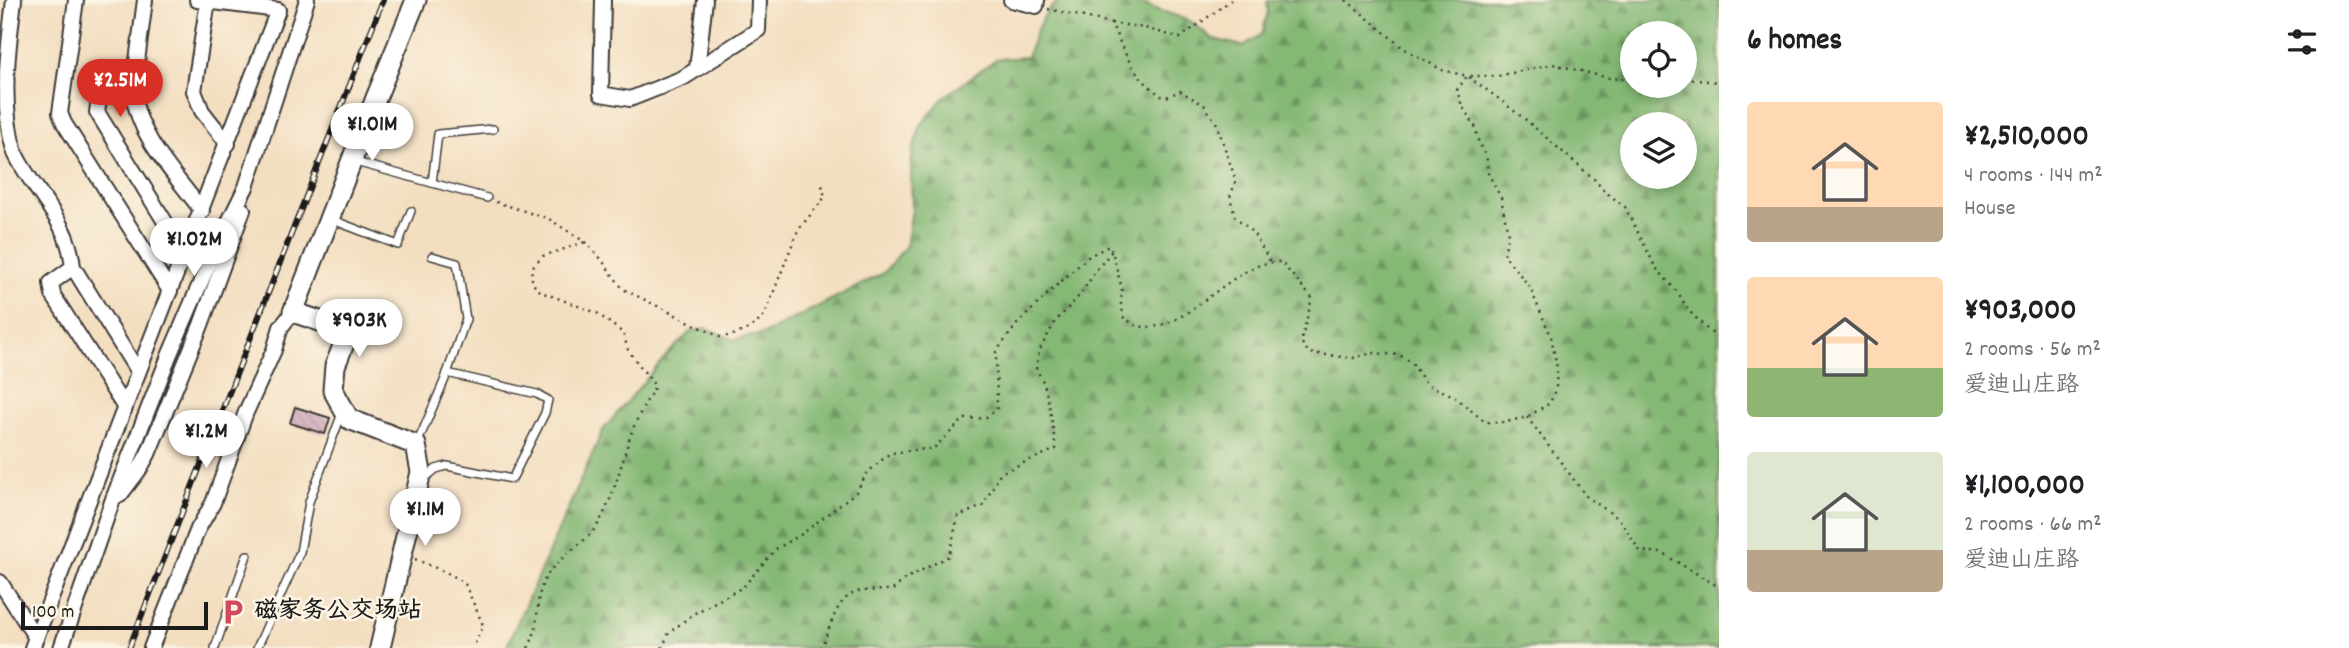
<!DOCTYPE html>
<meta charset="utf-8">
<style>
:root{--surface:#fff;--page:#f2f2f2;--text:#202124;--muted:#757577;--accent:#d93025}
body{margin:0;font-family:Dekko,"LXGW WenKai TC",sans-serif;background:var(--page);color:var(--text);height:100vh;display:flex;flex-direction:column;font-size:26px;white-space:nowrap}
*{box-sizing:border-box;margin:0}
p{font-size:23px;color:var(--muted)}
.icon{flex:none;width:38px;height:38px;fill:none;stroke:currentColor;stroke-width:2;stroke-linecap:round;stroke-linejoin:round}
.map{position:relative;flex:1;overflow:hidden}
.side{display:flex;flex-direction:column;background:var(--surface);width:630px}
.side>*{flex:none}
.tools{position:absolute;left:1620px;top:21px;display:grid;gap:14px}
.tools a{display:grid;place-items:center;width:77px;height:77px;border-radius:50%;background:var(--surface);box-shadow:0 4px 10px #0003;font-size:35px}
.scale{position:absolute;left:21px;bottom:18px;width:187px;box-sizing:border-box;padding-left:7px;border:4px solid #1c1c1c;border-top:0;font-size:19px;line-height:24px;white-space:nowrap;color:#1c1c1c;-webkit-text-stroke:5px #fcf5e5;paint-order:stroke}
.price{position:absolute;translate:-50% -60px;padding:0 16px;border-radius:24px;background:#fff;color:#222;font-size:23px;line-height:46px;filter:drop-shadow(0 2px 4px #0008)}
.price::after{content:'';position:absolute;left:50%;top:42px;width:21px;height:16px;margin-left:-10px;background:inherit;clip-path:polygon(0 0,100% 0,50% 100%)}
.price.current{background:var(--accent);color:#fff}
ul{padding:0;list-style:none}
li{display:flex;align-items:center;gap:21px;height:175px;padding:0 28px}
li span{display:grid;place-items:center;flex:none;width:196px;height:140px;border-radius:7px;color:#555}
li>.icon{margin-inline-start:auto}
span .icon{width:84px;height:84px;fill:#fffc;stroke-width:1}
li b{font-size:30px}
h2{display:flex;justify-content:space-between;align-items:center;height:84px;padding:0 28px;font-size:30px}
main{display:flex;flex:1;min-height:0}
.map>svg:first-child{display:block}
.forest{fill:url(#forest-firs);stroke:#506a48;stroke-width:2;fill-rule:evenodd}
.building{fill:url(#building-back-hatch)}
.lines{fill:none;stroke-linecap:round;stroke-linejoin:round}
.lane-casing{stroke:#3c3935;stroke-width:10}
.street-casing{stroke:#3c3935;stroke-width:18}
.secondary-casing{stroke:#3c3935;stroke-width:23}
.path{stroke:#3c3935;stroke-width:2.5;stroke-dasharray:2 5;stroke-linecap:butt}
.lane{stroke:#fff;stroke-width:7}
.street{stroke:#fff;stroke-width:14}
.secondary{stroke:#fff;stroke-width:19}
.rail-casing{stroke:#1c1c1c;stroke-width:6}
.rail{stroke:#fcf5e5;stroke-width:3.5;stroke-dasharray:10;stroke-linecap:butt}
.labels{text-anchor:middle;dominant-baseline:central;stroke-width:5;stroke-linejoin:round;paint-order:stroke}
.poi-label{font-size:24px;font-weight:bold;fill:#1c1c1c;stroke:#fcf5e5;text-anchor:start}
</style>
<main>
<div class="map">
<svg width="1719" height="648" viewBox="0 0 1719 648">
<defs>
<pattern id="forest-firs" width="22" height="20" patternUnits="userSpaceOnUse" patternTransform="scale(1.75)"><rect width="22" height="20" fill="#84b874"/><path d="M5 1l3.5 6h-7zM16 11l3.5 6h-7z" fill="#6b955e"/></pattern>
<pattern id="building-back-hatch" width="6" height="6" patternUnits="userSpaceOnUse" patternTransform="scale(1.75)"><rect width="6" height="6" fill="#c497b0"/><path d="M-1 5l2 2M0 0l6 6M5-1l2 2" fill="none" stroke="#9e7a8e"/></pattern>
</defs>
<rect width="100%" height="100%" fill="#fcf5e5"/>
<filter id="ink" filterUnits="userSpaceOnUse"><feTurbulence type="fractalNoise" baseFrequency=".0143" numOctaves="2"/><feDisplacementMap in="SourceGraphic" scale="14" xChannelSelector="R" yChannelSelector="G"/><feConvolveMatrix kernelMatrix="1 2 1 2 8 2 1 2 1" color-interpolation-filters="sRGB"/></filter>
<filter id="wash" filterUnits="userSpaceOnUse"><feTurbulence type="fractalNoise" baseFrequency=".00686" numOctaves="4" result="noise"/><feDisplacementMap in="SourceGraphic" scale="28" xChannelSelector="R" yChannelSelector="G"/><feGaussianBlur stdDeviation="1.57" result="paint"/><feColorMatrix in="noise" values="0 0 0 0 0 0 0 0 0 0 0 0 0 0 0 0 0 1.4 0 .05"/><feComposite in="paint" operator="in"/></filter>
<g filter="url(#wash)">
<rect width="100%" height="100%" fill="#f3dec0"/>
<!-- forest -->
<path class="forest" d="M1061 0 1137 2 1190 21 1213 39 1243 46 1262 34 1268 11 1267 0H1719V648H506L603 430 665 357 690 332 706 328 734 340 764 334 884 273 906 246 912 210 911 170 913 149 921 125 943 98 996 59 1027 57C1034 37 1041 11 1061 0ZM1633 33H1685V86H1633ZM1633 124H1685V177H1633Z"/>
<g id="blocks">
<!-- building -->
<polygon class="building" points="295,407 330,418 325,434 290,423"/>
</g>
</g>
<g filter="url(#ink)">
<use href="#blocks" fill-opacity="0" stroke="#3c3935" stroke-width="2"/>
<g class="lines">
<defs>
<g id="lane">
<polyline points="352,161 487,198"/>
<polyline points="432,183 438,134 493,129"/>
<polyline points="330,219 398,245 411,211"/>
<polyline points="417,444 445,379 466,319 457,263 432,256"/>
<polyline points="424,479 436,469 447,466 512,479 545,413 548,400 537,394 447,373"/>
<polyline points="215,648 247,555"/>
<polyline points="257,648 300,552 309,502 342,413"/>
</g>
<g id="street">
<path d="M14 0C8 50 0 106 15 153 34 193 69 220 73 267L138 372"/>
<polyline points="76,0 60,113 64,123 170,291"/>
<path d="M145 0 133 92C138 138 176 175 202 211"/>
<polyline points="603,0 601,94 630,99 683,78 758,30 759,0"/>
<polyline points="1011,0 1036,6 1037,0"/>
<polyline points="208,1 194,91 202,111 228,144"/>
<polyline points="697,69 705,0"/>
<polyline points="103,77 97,112 185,254"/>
<polyline points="73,267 51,283 53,295 125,408"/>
<polyline points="120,495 139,470 148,454 201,325 243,210"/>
<polyline points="0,582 36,638"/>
<polyline points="32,648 278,10 197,0"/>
<polyline points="61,648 113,499 169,356 212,256 246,187 307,0"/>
<polyline points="151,648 198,529 213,503 246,412 274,350 281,327 293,312"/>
</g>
<polyline id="secondary" points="380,648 421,472 416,445 349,419 333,390 335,366 349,331 293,312 376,98 416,0"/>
</defs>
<!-- lane casing -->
<use href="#lane" class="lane-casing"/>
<!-- street casing -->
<use href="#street" class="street-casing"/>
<!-- secondary casing -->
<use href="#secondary" class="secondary-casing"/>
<!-- path -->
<g class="path">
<polyline points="1346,0 1403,48 1442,70 1467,76 1495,96 1526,120 1594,179 1604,191 1625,207 1656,268 1679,294 1688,310 1710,332 1719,337"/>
<path d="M1048 9 1111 23C1127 57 1132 75 1164 98L1180 91 1204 105 1216 122 1236 181 1230 197 1235 216 1254 234 1270 261"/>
<polyline points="1111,23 1145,28 1180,38 1231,0"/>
<polyline points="1685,79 1719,82"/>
<path d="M496 202 549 219 585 242 598 255 623 289 720 337C739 335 754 329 765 314L798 230 825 197 821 181"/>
<polyline points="1527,417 1586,496 1619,519 1640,551 1662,553 1719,587"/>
<polyline points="415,559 452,575 465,584 483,625 473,648"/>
<path d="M528 648C543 622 532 601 546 577 560 554 586 544 598 524 614 498 621 463 631 434 637 417 647 401 655 386L628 350 623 333 597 313 541 292 533 284 531 274 534 265 543 256 585 242"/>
<polyline points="662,648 669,633 693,614 743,587 776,549 802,534 856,492 868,472 890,453 934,448 964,419 985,418 997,409 996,352 1018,323 1054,288 1089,256 1109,246 1112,251"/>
<path d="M820 648C832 629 834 596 861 591 872 590 883 591 894 589L905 579 949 556 958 516 983 506 1000 473 1056 449 1050 409 1044 383 1036 369 1039 351 1055 322 1080 295 1097 269 1112 251 1122 289 1121 304 1124 318C1128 320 1134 325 1138 326 1186 337 1233 258 1281 262L1312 298 1301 342 1309 353 1353 358 1373 353 1400 355 1412 363 1426 384 1454 396 1485 422H1506L1527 417 1550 403 1556 387 1557 368 1551 336 1529 286 1504 255 1508 234 1501 198 1488 173 1487 160 1478 140 1475 126 1462 106 1457 90 1467 76H1498L1553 64 1609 78 1633 80"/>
</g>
<!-- lane -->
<use href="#lane" class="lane"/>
<!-- street -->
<use href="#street" class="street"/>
<!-- secondary -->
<use href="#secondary" class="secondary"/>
<defs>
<polyline id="rail" points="129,648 383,0"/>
</defs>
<!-- rail casing -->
<use href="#rail" class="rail-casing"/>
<!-- rail -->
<use href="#rail" class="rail"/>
</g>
</g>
<!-- icons -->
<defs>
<symbol id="parking-bare" viewBox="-9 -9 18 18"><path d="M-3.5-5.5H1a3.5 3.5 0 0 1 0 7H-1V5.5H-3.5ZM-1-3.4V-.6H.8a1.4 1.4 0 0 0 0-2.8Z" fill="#d1495b" stroke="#fcf5e5" stroke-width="2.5" paint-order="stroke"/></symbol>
</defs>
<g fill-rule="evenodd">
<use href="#parking-bare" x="214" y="593" width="38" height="38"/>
</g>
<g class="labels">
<!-- poi labels -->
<g class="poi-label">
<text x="254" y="612">磁家务公交场站</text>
</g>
</g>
</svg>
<div class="tools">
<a><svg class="icon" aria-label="locate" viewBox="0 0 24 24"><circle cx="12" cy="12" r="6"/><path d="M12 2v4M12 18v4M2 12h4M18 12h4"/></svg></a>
<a><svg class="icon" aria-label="layers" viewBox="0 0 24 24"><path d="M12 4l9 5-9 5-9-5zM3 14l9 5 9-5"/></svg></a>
</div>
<div class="scale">100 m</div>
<b class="price current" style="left:120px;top:119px">¥2.51M</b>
<b class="price" style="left:372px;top:163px">¥1.01M</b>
<b class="price" style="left:194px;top:278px">¥1.02M</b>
<b class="price" style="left:359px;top:359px">¥903K</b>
<b class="price" style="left:206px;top:470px">¥1.2M</b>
<b class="price" style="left:425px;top:548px">¥1.1M</b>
</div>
<section class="side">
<h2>6 homes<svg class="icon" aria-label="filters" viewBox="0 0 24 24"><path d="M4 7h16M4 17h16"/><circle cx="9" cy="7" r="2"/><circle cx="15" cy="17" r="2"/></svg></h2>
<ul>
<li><span style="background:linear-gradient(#ffd9b3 75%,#b9a48a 0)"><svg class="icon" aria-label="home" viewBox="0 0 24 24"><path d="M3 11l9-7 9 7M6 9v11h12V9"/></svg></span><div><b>¥2,510,000</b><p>4 rooms · 144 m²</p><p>House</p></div></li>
<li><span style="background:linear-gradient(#ffd9b3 65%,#8fb573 0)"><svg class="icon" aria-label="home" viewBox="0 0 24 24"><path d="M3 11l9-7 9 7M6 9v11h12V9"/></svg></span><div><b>¥903,000</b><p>2 rooms · 56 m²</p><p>爱迪山庄路</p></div></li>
<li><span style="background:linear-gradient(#dfe7d0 70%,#b9a48a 0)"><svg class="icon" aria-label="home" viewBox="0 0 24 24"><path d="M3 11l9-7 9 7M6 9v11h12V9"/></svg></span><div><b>¥1,100,000</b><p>2 rooms · 66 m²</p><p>爱迪山庄路</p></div></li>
</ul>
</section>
</main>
